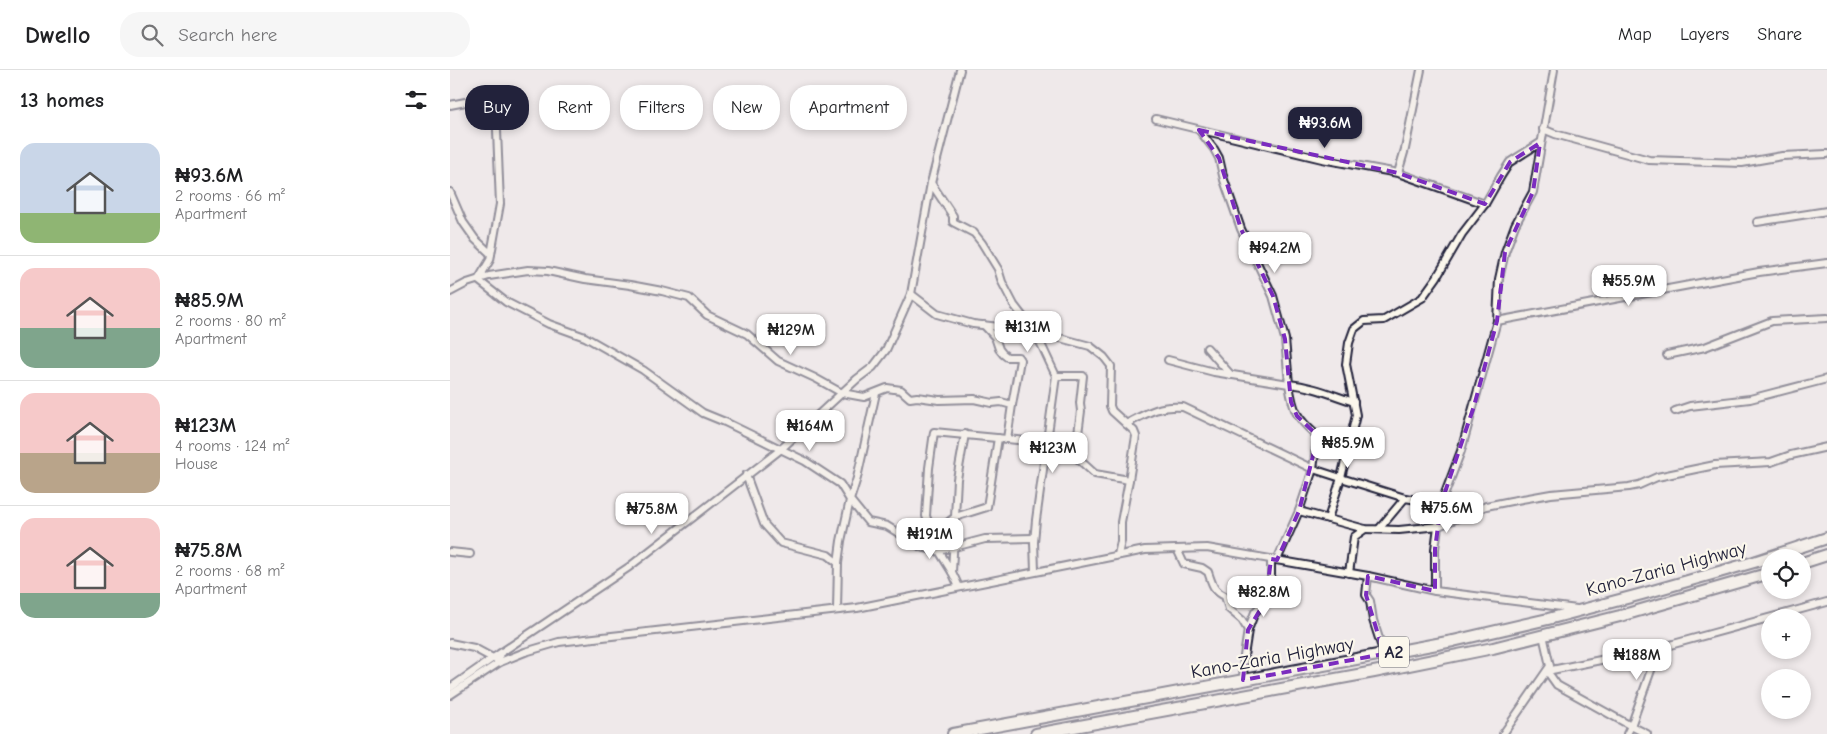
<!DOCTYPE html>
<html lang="en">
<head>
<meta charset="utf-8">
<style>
	body { margin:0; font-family:"Comic Neue",sans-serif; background:#f6f6f6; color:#202124; height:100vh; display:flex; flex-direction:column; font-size:19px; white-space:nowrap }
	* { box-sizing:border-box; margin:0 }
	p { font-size:16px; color:#757577 }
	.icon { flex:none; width:28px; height:28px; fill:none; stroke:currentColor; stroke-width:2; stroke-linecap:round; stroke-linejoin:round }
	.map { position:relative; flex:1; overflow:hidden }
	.side { display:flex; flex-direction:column; background:#fff; width:450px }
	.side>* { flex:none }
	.hud { position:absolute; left:15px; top:15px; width:475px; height:45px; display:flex; gap:10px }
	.buttons { position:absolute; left:1311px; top:479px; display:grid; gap:10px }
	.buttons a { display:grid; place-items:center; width:50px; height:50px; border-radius:50%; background:#fff; box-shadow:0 2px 8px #0003; font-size:25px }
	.price { position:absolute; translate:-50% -42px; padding:0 11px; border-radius:10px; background:#fff; color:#222; font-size:16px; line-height:32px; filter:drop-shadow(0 1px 2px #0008) }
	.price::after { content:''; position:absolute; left:50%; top:30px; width:15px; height:11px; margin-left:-8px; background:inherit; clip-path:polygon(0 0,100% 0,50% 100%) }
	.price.active { background:#22223b; color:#fff }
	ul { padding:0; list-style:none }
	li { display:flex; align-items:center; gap:15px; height:125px; padding:0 20px }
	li+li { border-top:1px solid #e0e0e0 }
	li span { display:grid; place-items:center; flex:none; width:140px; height:100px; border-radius:15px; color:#555 }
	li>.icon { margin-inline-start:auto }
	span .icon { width:60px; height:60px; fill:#fffc; stroke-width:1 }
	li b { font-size:21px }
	h2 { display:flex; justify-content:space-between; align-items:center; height:60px; padding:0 20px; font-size:21px }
	.chip { padding:0 18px; border-radius:20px; background:#fff; box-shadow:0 2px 8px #0003; font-size:18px; line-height:45px }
	.chip.active { background:#22223b; color:#fff }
	header { display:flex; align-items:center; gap:30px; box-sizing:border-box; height:70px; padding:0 25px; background:#fff; border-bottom:1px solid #e0e0e0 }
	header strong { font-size:24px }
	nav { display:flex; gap:28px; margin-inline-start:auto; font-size:18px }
	.search { width:350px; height:45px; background:#f6f6f6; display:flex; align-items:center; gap:12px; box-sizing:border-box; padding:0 18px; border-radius:20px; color:#757577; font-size:19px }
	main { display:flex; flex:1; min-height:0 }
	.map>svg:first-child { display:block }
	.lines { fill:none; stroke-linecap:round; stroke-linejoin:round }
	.minor-casing { stroke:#22223b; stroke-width:10 }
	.highway-casing { stroke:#22223b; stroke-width:14 }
	.minor { stroke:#fbf7ec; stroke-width:6 }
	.highway { stroke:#fbf7ec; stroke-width:10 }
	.marked { fill:none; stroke:#7b2cbf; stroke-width:4; stroke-dasharray:10 6; stroke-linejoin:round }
	.labels { text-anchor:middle; stroke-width:4.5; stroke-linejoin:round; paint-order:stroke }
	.shield { fill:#fbf7ec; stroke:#636270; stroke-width:1 }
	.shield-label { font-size:18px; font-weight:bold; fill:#22223b }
	.street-label { font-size:19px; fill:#22223b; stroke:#fbf7ec }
</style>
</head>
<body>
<header>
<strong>Dwello</strong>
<div class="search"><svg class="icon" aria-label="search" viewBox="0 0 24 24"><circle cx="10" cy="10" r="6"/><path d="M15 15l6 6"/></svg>Search here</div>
<nav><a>Map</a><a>Layers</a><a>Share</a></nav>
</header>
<main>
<section class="side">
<h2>13 homes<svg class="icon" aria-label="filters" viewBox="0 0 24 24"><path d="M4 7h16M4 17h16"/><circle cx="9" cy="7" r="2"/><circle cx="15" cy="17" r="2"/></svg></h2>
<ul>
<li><span style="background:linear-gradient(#c9d6e8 70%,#8fb573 0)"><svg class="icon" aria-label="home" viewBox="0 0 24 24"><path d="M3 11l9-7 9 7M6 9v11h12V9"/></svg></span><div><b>₦93.6M</b><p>2 rooms · 66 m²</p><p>Apartment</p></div></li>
<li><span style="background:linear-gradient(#f6c9c9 60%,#7fa58c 0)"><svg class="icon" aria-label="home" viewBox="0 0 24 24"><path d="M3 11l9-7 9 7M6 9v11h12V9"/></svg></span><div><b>₦85.9M</b><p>2 rooms · 80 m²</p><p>Apartment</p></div></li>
<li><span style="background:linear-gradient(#f6c9c9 60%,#b9a48a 0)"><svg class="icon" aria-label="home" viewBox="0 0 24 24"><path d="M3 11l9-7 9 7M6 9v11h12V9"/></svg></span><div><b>₦123M</b><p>4 rooms · 124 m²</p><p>House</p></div></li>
<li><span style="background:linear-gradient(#f6c9c9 75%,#7fa58c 0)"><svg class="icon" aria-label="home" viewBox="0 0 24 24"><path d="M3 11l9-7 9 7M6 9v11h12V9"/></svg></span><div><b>₦75.8M</b><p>2 rooms · 68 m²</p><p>Apartment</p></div></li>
</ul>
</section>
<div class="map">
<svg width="1377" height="664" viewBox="0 0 1377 664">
	<rect width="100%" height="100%" fill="#efe9ea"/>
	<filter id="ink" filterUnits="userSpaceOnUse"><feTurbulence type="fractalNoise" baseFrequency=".02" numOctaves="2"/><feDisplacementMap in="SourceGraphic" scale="10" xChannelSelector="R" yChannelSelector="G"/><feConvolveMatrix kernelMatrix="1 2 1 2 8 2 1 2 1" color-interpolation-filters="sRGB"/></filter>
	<g filter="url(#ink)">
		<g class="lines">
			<g class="minor-casing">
				<g id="minor">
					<polyline points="0,35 36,28 42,29 46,36 50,134 40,190 28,210"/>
					<polyline points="706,49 872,89 948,103 1035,134"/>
					<polyline points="1093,59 1105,64 1199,90 1292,93 1332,86 1377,84"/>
					<path d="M749,60L764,79L769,88L774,110L791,159L823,226L835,269L839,314C862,316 882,325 904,332"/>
					<polyline points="948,103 955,79 971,0"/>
					<polyline points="481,113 503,146 503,152 524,163 532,173 548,199 552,212 564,235 584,261 592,276 606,306 633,306 630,333 631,341 625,386 645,404 679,410 671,452 671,471 668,485"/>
					<polyline points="0,122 13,152 25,169 41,184"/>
					<polyline points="1307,152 1377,141"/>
					<polyline points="28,210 56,232 99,254 135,267 193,300 253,343 275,352 355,391 390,414 400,430 391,471 388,493 387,540"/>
					<polyline points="0,222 17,213 39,206 78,200 98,201 135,209 180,215 212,221 239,228 257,245 297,264 328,291 365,308 392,323 414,327 437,318 451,320 460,328 467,327 489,330 524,329 542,333 551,332 562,335 557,369 586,372 596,376 609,375 617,377 625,386"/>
					<polyline points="461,224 487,244 523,254 584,261 640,276 654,287 661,296 660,336 662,341 684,361 686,366 679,410"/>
					<polyline points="1047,251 1309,202 1377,193"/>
					<polyline points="534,255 545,267 549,279 553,284 557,287 568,287 570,290 562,335"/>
					<polyline points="757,278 781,305"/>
					<polyline points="1217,285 1255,277 1322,251 1377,248"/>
					<polyline points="426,323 407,408 400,430 418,452 437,456 471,477 489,481 535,469 584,468"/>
					<polyline points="1225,341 1240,336 1300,329 1377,309"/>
					<path d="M676,354C697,343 709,335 733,337L863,399L867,369L866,365C846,347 843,341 839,314L764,302L718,290"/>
					<polyline points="296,405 314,454 331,473 378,485 388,493"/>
					<polyline points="849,441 863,399 891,408 906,345 896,294 899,273 904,259 914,251 934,250 972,228 987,207 1012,164 1035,134 1051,106 1060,92 1090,73"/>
					<polyline points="878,449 891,408 955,428"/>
					<polyline points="929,459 955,428 991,434 1011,381 1047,251 1049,209 1055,182 1065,155 1083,122 1104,0"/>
					<polyline points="471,477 483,464 505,447 507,409 515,364"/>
					<path d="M727,479L734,494L752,498L758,502C762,513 763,521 775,526L779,539L792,550L798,560"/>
					<polyline points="0,482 20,484"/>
					<polyline points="827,490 849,441 915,459 949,460 989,456 1036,436 1061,431 1101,424 1179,417 1189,415 1207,407 1265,395 1321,392 1341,385 1377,377"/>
					<polyline points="585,501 584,472 586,450 606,306"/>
					<polyline points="502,502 505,447 537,437 548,368"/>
					<polyline points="899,503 904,467 915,459"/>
					<polyline points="918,506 916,525 920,531 923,550 934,584"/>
					<polyline points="509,517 502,502 489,481 476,446 479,398 484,362 557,369"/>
					<polyline points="985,521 985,479 991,434"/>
					<polyline points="0,573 24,578 50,592 49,584 179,497 330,380 407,309 423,297 436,280 461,224 481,113 510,0"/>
					<polygon points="1209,578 1181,656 1107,615 1097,601"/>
					<polyline points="1209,578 1377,532"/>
					<polyline points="793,610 794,586 798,560 805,542 816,530 821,509 821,489"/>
					<polyline points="0,618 46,586"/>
					<polyline points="0,625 50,592 75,582 109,572 407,538 695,480 757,478 918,506 985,521 1127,539"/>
					<polyline points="1053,664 1100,596 1093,565"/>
					<polyline points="1177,664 1181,656 1197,664"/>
				</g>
			</g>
			<g class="highway-casing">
				<g id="highway">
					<polyline points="1352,493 1377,485"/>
					<polyline points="503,664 1003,571 1098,549 1192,524 1304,492 1377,468"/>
					<polyline points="586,664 924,602 1043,578 1170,546 1320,503"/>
				</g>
			</g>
			<use href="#minor" class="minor"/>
			<use href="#highway" class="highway"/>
		</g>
	</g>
	<path d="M0 0H1377V664H0ZM749,60L948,103L1035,134L1060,92L1090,73L1083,122L1055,182L1047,251L1024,336L991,434L985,479V521L918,506L916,525L934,584L793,610L798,560L816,530L821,489L827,490L849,441L868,366L847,346L841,332L835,269L823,226L791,159L769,88Z" fill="#efe9ea" fill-opacity=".55" fill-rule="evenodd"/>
	<path class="marked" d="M749,60L948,103L1035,134L1060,92L1090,73L1083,122L1055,182L1047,251L1024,336L991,434L985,479V521L918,506L916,525L934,584L793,610L798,560L816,530L821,489L827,490L849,441L868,366L847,346L841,332L835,269L823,226L791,159L769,88Z"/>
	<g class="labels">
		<rect class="shield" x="929" y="566.5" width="30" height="31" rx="4"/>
		<g class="shield-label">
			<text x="944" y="588">A2</text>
		</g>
		<g class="street-label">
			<text transform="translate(1216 498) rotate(-15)" y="7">Kano-Zaria Highway</text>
			<text transform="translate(822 587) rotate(-10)" y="7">Kano-Zaria Highway</text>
		</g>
	</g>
</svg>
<div class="buttons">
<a><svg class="icon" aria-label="locate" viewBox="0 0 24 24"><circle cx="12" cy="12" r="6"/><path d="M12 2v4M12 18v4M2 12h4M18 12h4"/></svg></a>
<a>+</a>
<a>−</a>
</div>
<b class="price active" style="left:875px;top:79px">₦93.6M</b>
<b class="price" style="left:825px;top:204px">₦94.2M</b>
<b class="price" style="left:1179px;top:237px">₦55.9M</b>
<b class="price" style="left:578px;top:283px">₦131M</b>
<b class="price" style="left:341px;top:286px">₦129M</b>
<b class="price" style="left:360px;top:382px">₦164M</b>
<b class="price" style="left:898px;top:399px">₦85.9M</b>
<b class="price" style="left:603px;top:404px">₦123M</b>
<b class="price" style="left:997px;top:464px">₦75.6M</b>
<b class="price" style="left:202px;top:465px">₦75.8M</b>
<b class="price" style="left:480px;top:490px">₦191M</b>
<b class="price" style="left:814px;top:548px">₦82.8M</b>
<b class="price" style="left:1187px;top:611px">₦188M</b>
<div class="hud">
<a class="chip active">Buy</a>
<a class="chip">Rent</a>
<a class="chip">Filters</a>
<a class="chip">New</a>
<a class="chip">Apartment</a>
</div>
</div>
</main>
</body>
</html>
